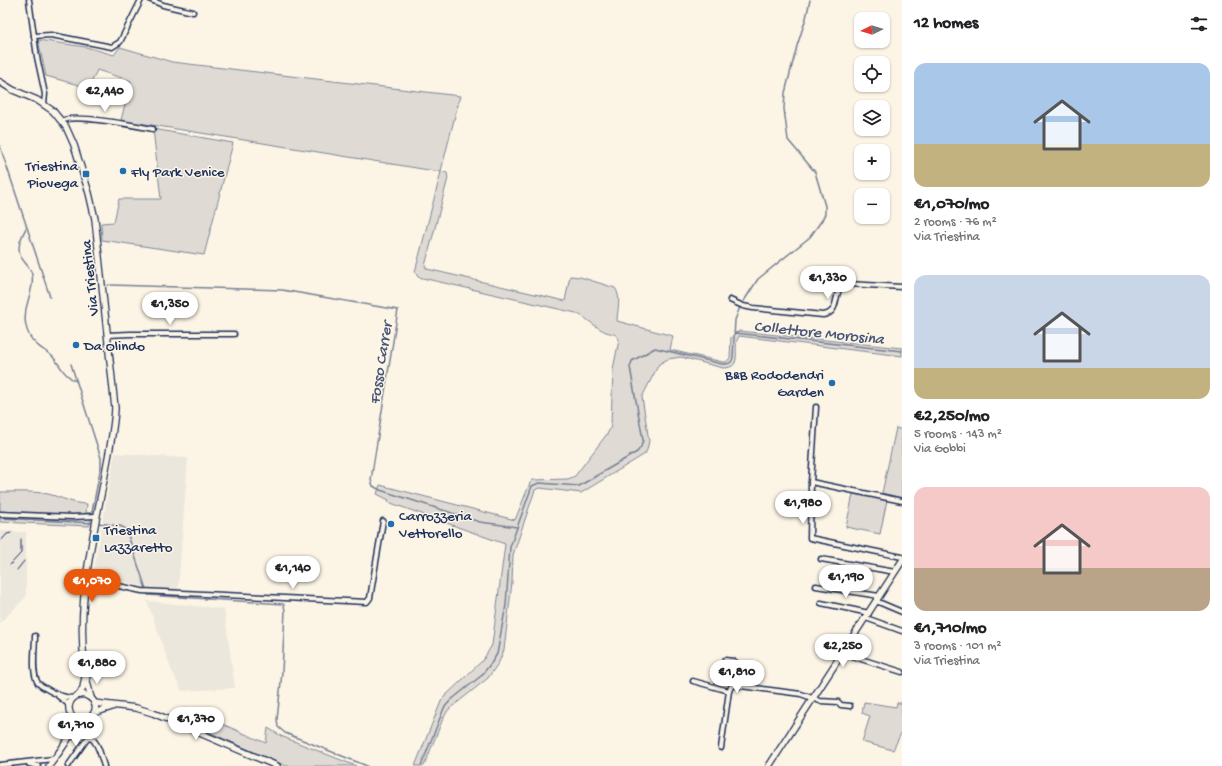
<!DOCTYPE html>
<html lang="en">
<head>
<meta charset="utf-8">
<style>
	body { margin:0; font-family:"Gochi Hand",sans-serif; background:#f6f6f6; color:#202124; height:100vh; display:flex; flex-direction:column; font-size:15px; white-space:nowrap }
	* { box-sizing:border-box; margin:0 }
	p { font-size:13px; color:#757577 }
	.icon { flex:none; width:22px; height:22px; fill:none; stroke:currentColor; stroke-width:2; stroke-linecap:round; stroke-linejoin:round }
	.map { position:relative; flex:1; overflow:hidden }
	.panel { display:flex; flex-direction:column; background:#fff; width:320px }
	.panel>* { flex:none }
	.needle { width:26px; rotate:265deg }
	.tools { position:absolute; left:854px; top:12px; display:grid; gap:8px }
	.tools a { display:grid; place-items:center; width:36px; height:36px; border-radius:8px; background:#fff; box-shadow:0 1px 3px #0004; font-size:20px }
	.price { position:absolute; translate:-50% -34px; padding:0 9px; border-radius:14px; background:#fff; color:#222; font-size:13px; line-height:26px; filter:drop-shadow(0 1px 2px #0008) }
	.price::after { content:''; position:absolute; left:50%; top:24px; width:12px; height:9px; margin-left:-6px; background:inherit; clip-path:polygon(0 0,100% 0,50% 100%) }
	.price.selected { background:#ea580c; color:#fff }
	ul { padding:0; list-style:none }
	li { display:grid; align-content:center; gap:8px; height:212px; padding:0 12px }
	li span { display:grid; place-items:center; height:124px; border-radius:12px; color:#555 }
	li>.icon { margin-inline-start:auto }
	span .icon { width:72px; height:72px; fill:#fffc; stroke-width:1 }
	li b { font-size:17px }
	h2 { display:flex; justify-content:space-between; align-items:center; height:48px; padding:0 12px; font-size:17px }
	main { display:flex; flex:1; min-height:0 }
	.map>svg:first-child { display:block }
	.built { fill:#ece7dc }
	.green { fill:#dfdbd4; stroke:#7d8599 }
	.lines { fill:none; stroke-linecap:round; stroke-linejoin:round }
	.stream { stroke:#767f94; stroke-width:1.5 }
	.street-casing { stroke:#1b2f5e; stroke-width:7 }
	.secondary-casing { stroke:#1b2f5e; stroke-width:8 }
	.street { stroke:#fcf5e5; stroke-width:4 }
	.secondary { stroke:#fcf5e5; stroke-width:5.5 }
	.tram { stroke:#1b2f5e; stroke-width:1 }
	.poi-dot { fill:#1f6fb2; stroke:#fcf5e5; stroke-width:1.5 }
	.labels { text-anchor:middle; stroke-width:3; stroke-linejoin:round; paint-order:stroke }
	.poi-label { font-size:15px; fill:#1b2f5e; stroke:#fcf5e5; text-anchor:start }
	.street-label { font-size:15px; fill:#1b2f5e; stroke:#fcf5e5 }
	.water-label { font-size:16px; font-style:italic; fill:#485779; stroke:#fcf5e5 }
</style>
</head>
<body>
<main>
<div class="map">
<svg width="902" height="766" viewBox="0 0 902 766">
	<rect width="100%" height="100%" fill="#fcf5e5"/>
	<filter id="ink" filterUnits="userSpaceOnUse"><feTurbulence type="fractalNoise" baseFrequency=".025" numOctaves="2"/><feDisplacementMap in="SourceGraphic" scale="8" xChannelSelector="R" yChannelSelector="G"/><feConvolveMatrix kernelMatrix="1 2 1 2 8 2 1 2 1" color-interpolation-filters="sRGB"/></filter>
	<g filter="url(#ink)">
		<g class="built">
			<polygon points="115,453 188,458 178,590 149,588 93,575"/>
			<polygon points="0,531 26,532 26,597 0,623"/>
			<polygon points="147,601 224,609 235,688 182,691 171,669"/>
		</g>
		<g class="green">
			<path d="M38,40L86,47L114,55L120,47L172,62L460,96L441,171L447,173L448,178L425,266L427,269L565,301L570,276L580,277L615,288C622,297 617,311 617,321L673,336L670,350L723,362H726L730,358L731,337L739,331L902,348V356L739,336C731,348 745,368 723,368L681,357L668,359L659,364L642,397L649,441L647,450L645,454L581,493L540,488L535,490L513,555L512,582L504,650L499,662L488,678L448,710L442,721L424,766H415L442,699L483,660L492,645L505,544L388,502L389,500L377,494L380,485L515,520L530,483L533,480L568,479L575,476L607,434L610,429L611,424L613,369L619,340C617,333 612,334 606,332C596,328 587,318 576,313L418,277L415,272L441,172L121,120L131,81L97,70L89,88L46,76Z"/>
			<polygon points="153,129 233,143 204,255 102,240 101,223 114,222 119,199 161,199"/>
			<polygon points="896,428 902,430 902,498 882,493"/>
			<path d="M0,492C13,492 35,491 48,494C61,497 73,504 87,504L86,513H93L89,526L0,522Z"/>
			<polygon points="853,494 887,500 880,534 846,527"/>
			<polygon points="864,702 896,707 897,703 902,703 902,731 893,750 862,742 870,716 862,713"/>
			<polygon points="185,708 266,743 268,728 281,736 356,766 286,766 188,723"/>
		</g>
		<g class="lines">
			<g class="stream">
				<polyline points="0,146 50,297"/>
				<path d="M26,228C22,236 16,247 21,257C24,263 31,267 32,275C34,284 30,293 28,301C23,316 24,333 36,344C41,349 48,352 53,357C61,366 64,376 76,381"/>
				<polyline points="108,285 109,285"/>
				<polyline points="111,285 282,290 398,310 371,480 373,486 380,490 480,522 517,527"/>
				<polyline points="735,333 902,351"/>
				<polyline points="71,364 101,458 101,466 92,512"/>
				<polyline points="0,518 94,523"/>
				<polyline points="98,523 120,526 126,529 148,595 283,604 284,605 285,611 282,672 277,720 278,727 285,733 367,766"/>
				<path d="M421,766L444,708L451,700L481,676L492,662L497,654L506,605L510,547L532,486L539,483L579,486L637,452L641,447L643,440L630,367L632,361L655,348L722,364C728,364 732,364 733,357L735,320L740,307L758,279L810,237L822,220L825,214V206L815,172L788,140L784,109L785,93L797,46L806,18L810,0"/>
			</g>
			<g class="street-casing">
				<g id="street">
					<polyline points="29,0 37,57 45,94 44,104"/>
					<polyline points="151,0 163,5 193,12"/>
					<polyline points="34,36 51,35 112,47 120,42 141,0"/>
					<path d="M62,121C72,113 137,126 153,129"/>
					<path d="M730,300L743,306L753,308L823,315C843,313 830,286 848,284L902,287"/>
					<polyline points="107,335 130,334 234,334"/>
					<polyline points="816,407 811,482 810,538 902,557"/>
					<polyline points="811,482 902,501"/>
					<polyline points="0,514 72,517 96,516"/>
					<polyline points="821,559 895,572"/>
					<polyline points="86,579 142,591 367,602 370,598 383,521"/>
					<polyline points="816,586 879,596"/>
					<polyline points="876,601 902,612"/>
					<polyline points="821,603 869,613"/>
					<polyline points="866,618 902,631"/>
					<path d="M35,636C35,648 31,673 38,683C42,687 47,689 52,692C59,695 65,698 73,698"/>
					<polyline points="842,653 902,672"/>
					<polyline points="693,681 729,691"/>
					<polyline points="733,685 801,694 820,701 838,702 841,705 850,706"/>
					<polyline points="58,696 67,703 69,707"/>
					<polyline points="721,748 729,691 734,681 736,663 733,661 725,660"/>
					<polyline points="29,764 38,766"/>
					<polyline points="0,765 53,759"/>
					<path d="M68,766L87,739L91,738C99,743 101,758 104,766"/>
				</g>
			</g>
			<g class="secondary-casing">
				<g id="secondary">
					<path d="M0,82L13,90L37,100L53,111L66,127L74,145L89,193L95,219L115,408C114,432 108,456 104,480C90,551 71,627 91,698"/>
					<polyline points="79,695 83,688 85,677"/>
					<polyline points="94,703 136,708 153,713 277,766"/>
					<polyline points="94,713 112,707"/>
					<polyline points="73,736 82,722 85,721"/>
					<path d="M49,766C57,755 70,739 74,727C76,719 68,715 69,707C70,697 81,691 89,697C104,706 90,728 73,718"/>
					<polyline points="769,766 902,561"/>
				</g>
			</g>
			<use href="#street" class="street"/>
			<use href="#secondary" class="secondary"/>
			<g class="tram">
				<polyline points="0,542 7,534 11,533"/>
				<polyline points="10,565 21,553 21,539"/>
				<polyline points="17,570 24,561"/>
			</g>
		</g>
	</g>
	<g class="poi-dot">
		<circle cx="123" cy="171" r="4"/>
		<rect x="82" y="170" width="8" height="8" rx="2"/>
		<circle cx="76" cy="345" r="4"/>
		<circle cx="832" cy="383" r="4"/>
		<circle cx="391" cy="524" r="4"/>
		<rect x="92" y="534" width="8" height="8" rx="2"/>
	</g>
	<g class="labels">
		<g class="poi-label">
			<text x="78" y="170" text-anchor="end">Triestina<tspan x="78" dy="17">Piovega</tspan></text>
			<text x="131" y="176">Fly Park Venice</text>
			<text x="84" y="350">Da Olindo</text>
			<text x="824" y="379" text-anchor="end">B&amp;B Rododendri<tspan x="824" dy="17">Garden</tspan></text>
			<text x="399" y="520">Carrozzeria<tspan x="399" dy="17">Vettorello</tspan></text>
			<text x="104" y="534">Triestina<tspan x="104" dy="17">Lazzaretto</tspan></text>
		</g>
		<g class="street-label">
			<text transform="translate(89 278) rotate(-96)" y="5">Via Triestina</text>
		</g>
		<g class="water-label">
			<text transform="translate(819 331) rotate(6)" y="6">Collettore Morosina</text>
			<text transform="translate(379 363) rotate(-81)" y="6">Fosso Carrer</text>
		</g>
	</g>
</svg>
<div class="tools">
<a><svg class="needle" viewBox="-14 -14 28 28"><path d="M0-13l5 13h-10z" fill="#e53935"/><path d="M0 13l5-13h-10z" fill="#757577"/></svg></a>
<a><svg class="icon" aria-label="locate" viewBox="0 0 24 24"><circle cx="12" cy="12" r="6"/><path d="M12 2v4M12 18v4M2 12h4M18 12h4"/></svg></a>
<a><svg class="icon" aria-label="layers" viewBox="0 0 24 24"><path d="M12 4l9 5-9 5-9-5zM3 14l9 5 9-5"/></svg></a>
<a>+</a>
<a>−</a>
</div>
<b class="price" style="left:105px;top:113px">€2,440</b>
<b class="price" style="left:828px;top:300px">€1,330</b>
<b class="price" style="left:170px;top:326px">€1,350</b>
<b class="price" style="left:803px;top:525px">€1,980</b>
<b class="price" style="left:293px;top:590px">€1,140</b>
<b class="price" style="left:846px;top:599px">€1,190</b>
<b class="price selected" style="left:92px;top:603px">€1,070</b>
<b class="price" style="left:843px;top:668px">€2,250</b>
<b class="price" style="left:97px;top:685px">€1,880</b>
<b class="price" style="left:737px;top:694px">€1,810</b>
<b class="price" style="left:196px;top:741px">€1,370</b>
<b class="price" style="left:76px;top:747px">€1,710</b>
</div>
<section class="panel">
<h2>12 homes<svg class="icon" aria-label="filters" viewBox="0 0 24 24"><path d="M4 7h16M4 17h16"/><circle cx="9" cy="7" r="2"/><circle cx="15" cy="17" r="2"/></svg></h2>
<ul>
<li><span style="background:linear-gradient(#a9c7e8 65%,#c2b280 0)"><svg class="icon" aria-label="home" viewBox="0 0 24 24"><path d="M3 11l9-7 9 7M6 9v11h12V9"/></svg></span><div><b>€1,070/mo</b><p>2 rooms · 76 m²</p><p>Via Triestina</p></div></li>
<li><span style="background:linear-gradient(#c9d6e8 75%,#c2b280 0)"><svg class="icon" aria-label="home" viewBox="0 0 24 24"><path d="M3 11l9-7 9 7M6 9v11h12V9"/></svg></span><div><b>€2,250/mo</b><p>5 rooms · 143 m²</p><p>Via Gobbi</p></div></li>
<li><span style="background:linear-gradient(#f6c9c9 65%,#b9a48a 0)"><svg class="icon" aria-label="home" viewBox="0 0 24 24"><path d="M3 11l9-7 9 7M6 9v11h12V9"/></svg></span><div><b>€1,710/mo</b><p>3 rooms · 101 m²</p><p>Via Triestina</p></div></li>
</ul>
</section>
</main>
</body>
</html>
